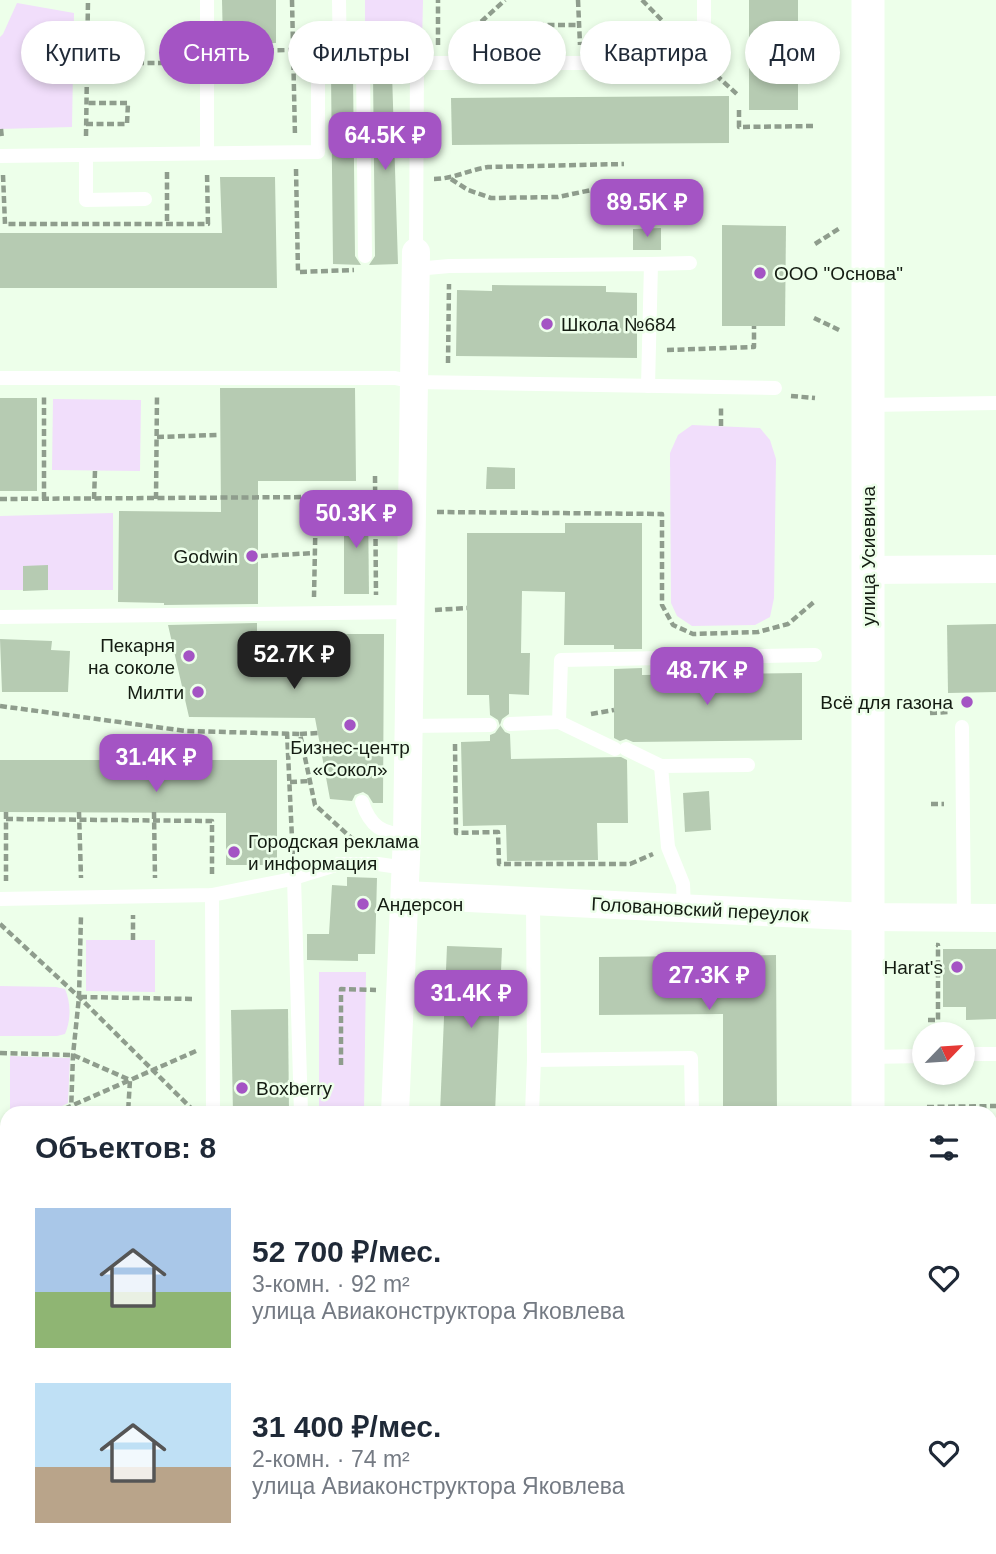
<!DOCTYPE html>
<html lang="ru">
<head>
<meta charset="utf-8">
<style>
	body { margin:0; font-family:Helvetica,sans-serif; background:#f6f6f7; color:#1f2937; height:100vh; display:flex; flex-direction:column; font-size:26px; white-space:nowrap }
	* { box-sizing:border-box; margin:0 }
	p { font-size:23px; color:#747a83 }
	.icon { flex:none; width:38px; height:38px; fill:none; stroke:currentColor; stroke-width:2; stroke-linecap:round; stroke-linejoin:round }
	.map { position:relative; flex:1; overflow:hidden }
	.panel { position:absolute; left:0px; top:1106px; width:998px; height:448px; display:flex; flex-direction:column; background:#fff; border-radius:21px 21px 0 0; box-shadow:0 4px 10px #0003 }
	.panel>* { flex:none }
	.banner { position:absolute; left:21px; top:21px; width:956px; height:63px; display:flex; gap:14px }
	.needle { width:46px; rotate:65deg }
	.fabs { position:absolute; left:912px; top:1022px; display:grid; gap:14px }
	.fabs a { display:grid; place-items:center; width:63px; height:63px; border-radius:50%; background:#fff; box-shadow:0 4px 10px #0003; font-size:35px }
	.price { position:absolute; translate:-50% -60px; padding:0 16px; border-radius:14px; background:#a454c4; color:#fff; font-size:23px; line-height:46px; filter:drop-shadow(0 2px 4px #0008) }
	.price::after { content:''; position:absolute; left:50%; top:42px; width:21px; height:16px; margin-left:-10px; background:inherit; clip-path:polygon(0 0,100% 0,50% 100%) }
	.price.on { background:#222; color:#fff }
	ul { padding:0; list-style:none }
	li { display:flex; align-items:center; gap:21px; height:175px; padding:0 35px }
	li span { display:grid; place-items:center; flex:none; width:196px; height:140px; border-radius:0px; color:#555 }
	li>.icon { margin-inline-start:auto }
	span .icon { width:84px; height:84px; fill:#fffc; stroke-width:1 }
	li b { font-size:30px }
	h2 { display:flex; justify-content:space-between; align-items:center; height:84px; padding:0 35px; font-size:30px }
	.chip { padding:0 24px; border-radius:32px; background:#fff; box-shadow:0 4px 10px #0003; font-size:24px; line-height:63px }
	.chip.on { background:#a454c4; color:#fff }
	.map>svg:first-child { display:block }
	.green { fill:#f1defb }
	.forest { fill:#d2a3e7 }
	.building { fill:#b6cbb2 }
	.lines { fill:none; stroke-linecap:round; stroke-linejoin:round }
	.path { stroke:#8f9d8d; stroke-width:4.5; stroke-dasharray:7 3.5; stroke-linecap:butt }
	.service { stroke:#fff; stroke-width:14 }
	.minor { stroke:#fff; stroke-width:28 }
	.tertiary { stroke:#fff; stroke-width:33 }
	.poi-dot { fill:#a454c4; stroke:#edffea; stroke-width:2.5 }
	.labels { text-anchor:middle; stroke-width:5; stroke-linejoin:round; paint-order:stroke }
	.poi-label { font-size:19px; fill:#141c12; stroke:#edffea; text-anchor:start }
	.street-label { font-size:19px; fill:#141c12; stroke:#edffea }
</style>
</head>
<body>
<div class="map">
<svg width="996" height="1554" viewBox="0 0 996 1554">
	<rect width="100%" height="100%" fill="#edffea"/>
	<g class="green">
		<polygon points="365,0 423,0 422,44 365,43"/>
		<polygon points="17,3 74,13 72,127 0,129 0,37 3,34"/>
		<polygon points="53,399 141,400 140,471 52,470"/>
		<polygon points="692,425 760,428 770,440 776,459 774,598 770,617 755,625 692,626 677,616 671,603 670,453 678,435"/>
		<polygon points="113,513 113,590 0,590 0,516"/>
		<polygon points="86,940 155,940 155,992 86,991"/>
		<polygon points="319,972 366,972 364,1112 319,1112"/>
		<path d="M0,986L56,987L65,989C71,1003 71,1020 65,1034L57,1036H0Z"/>
		<polygon points="10,1056 70,1058 68,1103 48,1113 10,1113"/>
	</g>
	<rect class="forest" x="0" y="1403" width="7" height="65"/>
	<g class="building">
		<polygon points="222,0 276,0 276,43 223,44"/>
		<rect x="749" y="0" width="49" height="110"/>
		<polygon points="331,73 353,73 355,256 361,265 333,264"/>
		<polygon points="373,73 392,73 398,264 369,265 375,256"/>
		<polygon points="729,96 729,143 452,145 451,98"/>
		<polygon points="220,177 275,177 277,288 0,288 0,233 222,233"/>
		<polygon points="722,225 786,226 785,326 722,326"/>
		<polygon points="661,228 661,250 633,250 633,229"/>
		<polygon points="492,285 606,286 606,292 637,293 637,358 456,356 457,290 492,291"/>
		<polygon points="220,388 355,388 356,481 258,481 258,604 164,605 164,603 118,602 119,511 221,512"/>
		<rect x="0" y="398" width="37" height="93"/>
		<polygon points="487,467 515,468 515,489 486,489"/>
		<polygon points="344,506 368,506 369,594 344,594"/>
		<polygon points="565,523 642,523 642,649 614,649 614,645 564,645 565,592 522,591 521,653 530,653 529,695 509,694 509,714 502,719 500,725 505,732 510,734 511,759 621,757 627,760 628,823 597,823 598,860 507,861 506,825 463,826 461,742 490,741 490,735 495,733 500,726 498,720 490,715 489,695 467,695 467,533 565,533"/>
		<polygon points="48,565 48,590 23,591 23,566"/>
		<polygon points="257,623 257,634 384,634 383,803 373,803 368,795 363,792 355,795 352,801 330,799 315,718 189,717 168,625"/>
		<polygon points="996,624 996,692 948,693 947,625"/>
		<polygon points="0,639 52,641 51,650 70,651 68,692 2,692"/>
		<polygon points="642,668 642,675 802,673 802,740 633,742 626,739 620,741 614,738 614,669"/>
		<polygon points="0,760 277,760 277,865 226,865 226,813 0,812"/>
		<polygon points="709,791 711,830 685,832 683,793"/>
		<polygon points="347,877 377,878 375,954 358,954 358,961 307,960 307,934 329,934 332,885 347,886"/>
		<polygon points="447,946 502,948 495,1113 440,1113"/>
		<polygon points="943,949 996,949 996,1019 966,1020 966,1007 943,1007"/>
		<polygon points="776,955 777,1113 723,1113 723,1014 599,1015 599,957"/>
		<polygon points="288,1009 289,1113 233,1113 231,1010"/>
	</g>
	<g class="lines">
		<g class="path">
			<polyline points="292,0 295,136"/>
			<polyline points="578,0 580,45"/>
			<polyline points="642,0 685,44"/>
			<polyline points="458,43 505,0"/>
			<polyline points="535,44 535,25 579,25"/>
			<polyline points="438,45 438,0"/>
			<polyline points="225,51 293,50 303,55"/>
			<polyline points="74,63 189,63"/>
			<polyline points="716,75 739,96"/>
			<polyline points="739,110 739,127 814,126"/>
			<polyline points="86,124 127,124 128,103 87,103"/>
			<polyline points="1,129 2,139"/>
			<polyline points="86,136 88,0"/>
			<polyline points="296,169 298,272 354,270"/>
			<polyline points="167,172 167,224"/>
			<polyline points="3,175 5,224 208,224 207,172"/>
			<path d="M434,179C453,179 469,170 488,167L624,164"/>
			<polyline points="451,179 468,190 491,198 558,197 620,184"/>
			<polyline points="815,244 840,228"/>
			<polyline points="814,318 839,330"/>
			<polyline points="667,350 754,347 754,326"/>
			<polyline points="448,363 449,284"/>
			<polyline points="791,396 815,398"/>
			<polyline points="721,426 721,405"/>
			<polyline points="157,437 217,435"/>
			<polyline points="375,476 376,595"/>
			<polyline points="0,499 316,497 314,597"/>
			<polyline points="44,499 44,396"/>
			<polyline points="94,499 95,471"/>
			<polyline points="156,499 157,396"/>
			<polyline points="437,512 662,514 662,605 673,625 693,634 758,632 788,624 814,602"/>
			<polyline points="261,556 315,553"/>
			<polyline points="435,610 467,608"/>
			<polyline points="0,706 186,731 300,734 315,805 358,844"/>
			<polyline points="930,713 950,712"/>
			<polyline points="591,714 614,710"/>
			<polyline points="287,732 293,860"/>
			<polyline points="300,734 318,733"/>
			<polyline points="455,744 456,833 498,832 499,864 630,864 653,854"/>
			<polyline points="290,782 310,781"/>
			<polyline points="931,804 944,804"/>
			<polyline points="6,812 6,881"/>
			<polyline points="79,812 81,878"/>
			<polyline points="154,812 155,878"/>
			<polyline points="6,819 212,821 212,876"/>
			<polyline points="0,924 79,997 195,1112"/>
			<polyline points="133,940 133,915"/>
			<polyline points="80,997 194,999"/>
			<polyline points="928,1020 938,1020 938,945 936,945"/>
			<polyline points="0,1053 73,1055 130,1080 128,1113"/>
			<polyline points="341,1065 341,989 376,990"/>
			<polyline points="927,1107 996,1106"/>
			<polyline points="55,1113 196,1051"/>
			<polyline points="71,1113 73,1055 79,997 81,915"/>
			<polyline points="0,1145 7,1138"/>
			<polyline points="0,1232 7,1232"/>
			<polyline points="0,1442 7,1442"/>
			<polyline points="0,1516 7,1516"/>
			<polyline points="59,1554 59,1547"/>
			<polyline points="104,1554 104,1547"/>
			<polyline points="327,1554 327,1547"/>
		</g>
		<g class="service">
			<polyline points="207,0 207,153"/>
			<polyline points="339,0 340,63"/>
			<polyline points="363,63 365,256"/>
			<polyline points="86,155 86,200 145,199"/>
			<polyline points="0,156 318,152 318,63 704,63 704,0"/>
			<polyline points="416,252 417,63"/>
			<polyline points="651,264 690,263"/>
			<polyline points="416,269 449,266 651,264 648,386"/>
			<polyline points="0,378 395,378 414,382 775,388"/>
			<polyline points="868,405 996,403"/>
			<polyline points="0,617 410,612"/>
			<polyline points="559,722 615,749"/>
			<polyline points="510,724 559,722 561,660 815,655"/>
			<polyline points="408,726 490,725"/>
			<polyline points="962,727 964,918"/>
			<polyline points="626,749 661,766"/>
			<path d="M362,802C370,826 382,834 407,835"/>
			<polyline points="294,878 301,1113"/>
			<polyline points="212,895 213,1113"/>
			<polyline points="0,899 212,895 287,880 339,864 378,864 406,868"/>
			<polyline points="533,901 534,1060"/>
			<polyline points="684,908 683,884 668,847 661,766 748,765"/>
			<polyline points="962,1054 996,1054"/>
			<polyline points="868,1057 924,1056"/>
			<polyline points="532,1113 534,1060 691,1058 692,1113"/>
			<polyline points="990,1217 996,1217"/>
			<polyline points="0,1481 7,1481"/>
			<polyline points="990,1518 996,1518"/>
			<polyline points="553,1547 692,1547"/>
		</g>
		<g class="minor">
			<polyline points="868,570 996,569"/>
			<polyline points="405,895 868,917 996,918"/>
			<polyline points="395,1113 407,835 416,252"/>
			<polyline points="0,1382 7,1382"/>
			<polyline points="374,1554 375,1547"/>
		</g>
		<g class="tertiary">
			<polyline points="868,0 868,1113"/>
			<polyline points="868,1547 868,1554"/>
		</g>
	</g>
	<g class="poi-dot">
		<circle cx="760" cy="273" r="7"/>
		<circle cx="547" cy="324" r="7"/>
		<circle cx="252" cy="556" r="7"/>
		<circle cx="189" cy="656" r="7"/>
		<circle cx="198" cy="692" r="7"/>
		<circle cx="967" cy="702" r="7"/>
		<circle cx="350" cy="725" r="7"/>
		<circle cx="234" cy="852" r="7"/>
		<circle cx="363" cy="904" r="7"/>
		<circle cx="957" cy="967" r="7"/>
		<circle cx="242" cy="1088" r="7"/>
	</g>
	<g class="labels">
		<g class="poi-label">
			<text x="774" y="280">ООО "Основа"</text>
			<text x="561" y="331">Школа №684</text>
			<text x="238" y="563" text-anchor="end">Godwin</text>
			<text x="175" y="652" text-anchor="end">Пекарня<tspan x="175" dy="22">на соколе</tspan></text>
			<text x="184" y="699" text-anchor="end">Милти</text>
			<text x="953" y="709" text-anchor="end">Всё для газона</text>
			<text x="350" y="754" text-anchor="middle">Бизнес-центр<tspan x="350" dy="22">«Сокол»</tspan></text>
			<text x="248" y="848">Городская реклама<tspan x="248" dy="22">и информация</tspan></text>
			<text x="377" y="911">Андерсон</text>
			<text x="943" y="974" text-anchor="end">Harat's</text>
			<text x="256" y="1095">Boxberry</text>
		</g>
		<g class="street-label">
			<text transform="translate(868 556) rotate(-90)" y="7">улица Усиевича</text>
			<text transform="translate(700 909) rotate(3)" y="7">Головановский переулок</text>
		</g>
	</g>
</svg>
<div class="fabs">
<a><svg class="needle" viewBox="-14 -14 28 28"><path d="M0-13l5 13h-10z" fill="#e53935"/><path d="M0 13l5-13h-10z" fill="#747a83"/></svg></a>
</div>
<b class="price" style="left:385px;top:172px">64.5K ₽</b>
<b class="price" style="left:647px;top:239px">89.5K ₽</b>
<b class="price" style="left:356px;top:550px">50.3K ₽</b>
<b class="price on" style="left:294px;top:691px">52.7K ₽</b>
<b class="price" style="left:707px;top:707px">48.7K ₽</b>
<b class="price" style="left:156px;top:794px">31.4K ₽</b>
<b class="price" style="left:709px;top:1012px">27.3K ₽</b>
<b class="price" style="left:471px;top:1030px">31.4K ₽</b>
<div class="banner">
<a class="chip">Купить</a>
<a class="chip on">Снять</a>
<a class="chip">Фильтры</a>
<a class="chip">Новое</a>
<a class="chip">Квартира</a>
<a class="chip">Дом</a>
</div>
<section class="panel">
<h2>Объектов: 8<svg class="icon" aria-label="filters" viewBox="0 0 24 24"><path d="M4 7h16M4 17h16"/><circle cx="9" cy="7" r="2"/><circle cx="15" cy="17" r="2"/></svg></h2>
<ul>
<li><span style="background:linear-gradient(#a9c7e8 60%,#8fb573 0)"><svg class="icon" aria-label="home" viewBox="0 0 24 24"><path d="M3 11l9-7 9 7M6 9v11h12V9"/></svg></span><div><b>52 700 ₽/мес.</b><p>3-комн. · 92 m²</p><p>улица Авиаконструктора Яковлева</p></div><svg class="icon" aria-label="heart" viewBox="0 0 24 24"><path d="M12 20l-8-8c-3-5 5-10 8-4 3-6 11-1 8 4z"/></svg></li>
<li><span style="background:linear-gradient(#bfe0f5 60%,#b9a48a 0)"><svg class="icon" aria-label="home" viewBox="0 0 24 24"><path d="M3 11l9-7 9 7M6 9v11h12V9"/></svg></span><div><b>31 400 ₽/мес.</b><p>2-комн. · 74 m²</p><p>улица Авиаконструктора Яковлева</p></div><svg class="icon" aria-label="heart" viewBox="0 0 24 24"><path d="M12 20l-8-8c-3-5 5-10 8-4 3-6 11-1 8 4z"/></svg></li>
</ul>
</section>
</div>
</body>
</html>
